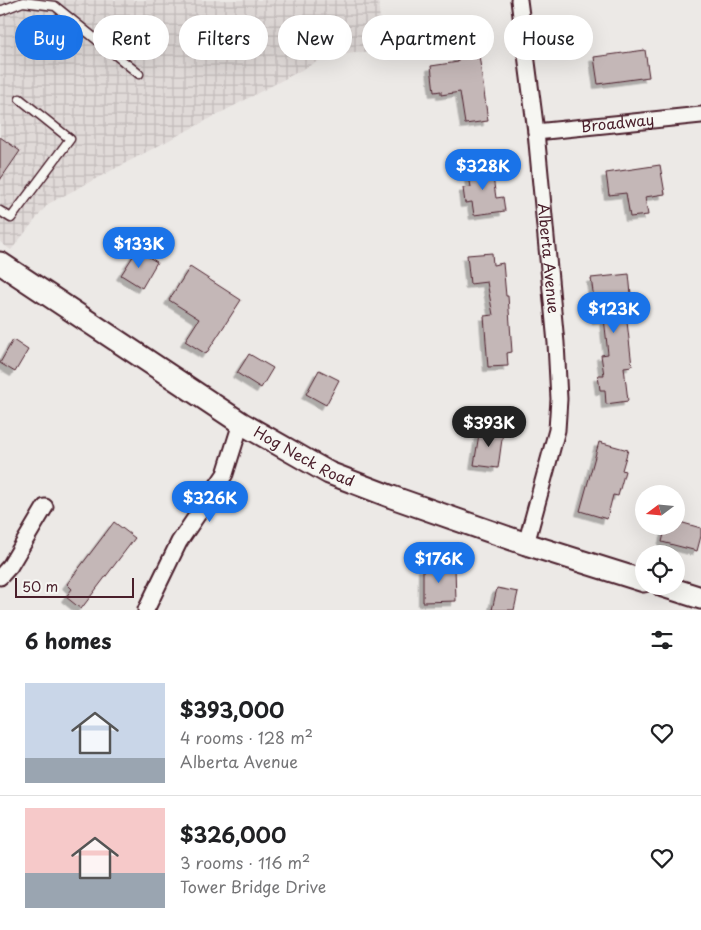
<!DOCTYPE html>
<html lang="en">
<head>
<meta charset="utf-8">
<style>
	body { margin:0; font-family:"Playpen Sans",sans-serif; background:#f6f6f6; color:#202124; height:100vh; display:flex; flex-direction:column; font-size:19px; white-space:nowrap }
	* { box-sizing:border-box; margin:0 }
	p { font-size:16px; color:#757577 }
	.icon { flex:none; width:28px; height:28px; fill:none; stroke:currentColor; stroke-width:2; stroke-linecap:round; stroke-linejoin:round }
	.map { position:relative; height:610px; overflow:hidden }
	.details { display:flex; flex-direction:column; background:#fff; flex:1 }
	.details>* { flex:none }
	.guide { position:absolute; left:15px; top:15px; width:671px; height:45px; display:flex; gap:10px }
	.needle { width:32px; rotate:254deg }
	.controls { position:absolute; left:635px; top:485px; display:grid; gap:10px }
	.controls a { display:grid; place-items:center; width:50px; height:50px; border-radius:50%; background:#fff; box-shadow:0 5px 20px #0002; font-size:25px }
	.scale { position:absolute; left:15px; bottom:12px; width:119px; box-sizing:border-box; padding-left:5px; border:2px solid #4a1f2b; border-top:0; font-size:14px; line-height:18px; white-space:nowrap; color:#4a1f2b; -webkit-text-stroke:4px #f6f6f2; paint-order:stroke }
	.price { position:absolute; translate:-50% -42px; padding:0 11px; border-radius:18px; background:#1a73e8; color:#fff; font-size:16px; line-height:32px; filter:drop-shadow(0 1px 2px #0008) }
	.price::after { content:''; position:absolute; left:50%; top:30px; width:15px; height:11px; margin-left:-8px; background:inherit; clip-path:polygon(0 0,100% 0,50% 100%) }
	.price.active { background:#222; color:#fff }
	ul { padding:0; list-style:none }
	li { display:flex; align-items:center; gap:15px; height:125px; padding:0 25px }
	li+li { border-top:1px solid #e0e0e0 }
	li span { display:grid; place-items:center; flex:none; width:140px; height:100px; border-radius:0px; color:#555 }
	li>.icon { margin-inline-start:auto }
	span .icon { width:60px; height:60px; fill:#fffc; stroke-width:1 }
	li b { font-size:21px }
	h2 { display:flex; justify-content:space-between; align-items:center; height:60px; padding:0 25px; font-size:21px }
	.tag { padding:0 18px; border-radius:22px; background:#fff; box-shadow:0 5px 20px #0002; font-size:18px; line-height:45px }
	.tag.active { background:#1a73e8; color:#fff }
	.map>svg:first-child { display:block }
	.industrial { fill:url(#industrial-grid) }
	.building { fill:#c4b7b7; stroke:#4a1f2b; filter:url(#shadow) }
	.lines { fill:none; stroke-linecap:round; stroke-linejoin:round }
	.service-casing { stroke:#4a1f2b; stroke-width:11 }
	.minor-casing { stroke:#4a1f2b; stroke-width:19 }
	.secondary-casing { stroke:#4a1f2b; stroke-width:25 }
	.service { stroke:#f6f6f2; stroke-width:8 }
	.minor { stroke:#f6f6f2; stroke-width:15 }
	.secondary { stroke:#f6f6f2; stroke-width:21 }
	.labels { text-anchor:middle; stroke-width:5; stroke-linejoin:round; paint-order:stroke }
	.street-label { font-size:15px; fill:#4a1f2b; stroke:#f6f6f2 }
</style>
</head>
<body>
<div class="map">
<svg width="701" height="610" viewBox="0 0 701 610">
	<defs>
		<pattern id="industrial-grid" width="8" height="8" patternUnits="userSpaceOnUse" patternTransform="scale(1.25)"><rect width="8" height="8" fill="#e0dad8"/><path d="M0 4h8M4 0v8" fill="none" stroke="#c2bbba"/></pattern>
		<filter id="shadow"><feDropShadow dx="-4.5" dy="4.5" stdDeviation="0" flood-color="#0004"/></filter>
	</defs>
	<rect width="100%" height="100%" fill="#ece9e6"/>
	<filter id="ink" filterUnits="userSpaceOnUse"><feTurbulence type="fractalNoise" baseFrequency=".02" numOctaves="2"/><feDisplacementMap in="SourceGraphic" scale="10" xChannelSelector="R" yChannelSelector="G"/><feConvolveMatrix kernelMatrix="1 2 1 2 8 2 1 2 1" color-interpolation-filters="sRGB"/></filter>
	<g filter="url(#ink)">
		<polygon class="industrial" points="0,0 378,0 383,50 328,56 48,204 11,250 0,242"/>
		<g class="building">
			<polygon points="477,40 488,121 465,124 460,92 441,95 441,91 434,92 431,66 458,62 455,43"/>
			<polygon points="645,50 649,77 598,84 594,57"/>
			<polygon points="0,137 20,151 0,180"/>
			<polygon points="491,163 496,198 503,197 505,211 474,215 472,202 465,203 463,188 471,187 467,166"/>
			<polygon points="660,165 665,194 645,197 648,215 630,217 626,193 609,195 606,173"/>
			<polygon points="137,250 157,262 142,288 121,275"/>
			<polygon points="492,253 493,265 503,263 506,296 508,296 512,352 507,353 508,366 488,367 484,316 493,315 487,282 470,284 467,255"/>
			<polygon points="190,267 241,300 206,354 185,341 199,319 169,300"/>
			<polygon points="629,274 631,294 624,295 632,366 624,367 628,401 606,404 605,390 600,390 598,375 604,375 601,355 608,354 604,318 597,319 591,278"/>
			<polygon points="13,340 28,350 15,372 0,363"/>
			<polygon points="249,354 273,368 261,388 237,373"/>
			<polygon points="319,370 339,380 326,405 306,394"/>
			<polygon points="480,428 503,432 498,468 474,465"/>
			<polygon points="599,442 628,450 622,470 625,471 618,496 613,495 607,519 580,511"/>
			<polygon points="676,521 701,528 701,536 697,551 662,542 666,526 676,526"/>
			<polygon points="114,522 135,538 81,609 66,597 72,589 67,584"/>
			<polygon points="423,567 455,567 456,601 423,602"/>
			<polygon points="497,588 518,592 514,610 492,610"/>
		</g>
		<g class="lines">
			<g class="service-casing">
				<g id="service">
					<polyline points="0,11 23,2 55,6 139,74"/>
					<polyline points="0,211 11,218 70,139 20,99"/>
				</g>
			</g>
			<g class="minor-casing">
				<g id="minor">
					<path id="s1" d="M519,0L536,132L556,343L559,399L557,430L526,544"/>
					<path id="s2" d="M536,132L701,115"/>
					<polyline points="0,577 10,566 45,507"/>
					<polyline points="146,610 179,542 225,474 241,423"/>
				</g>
			</g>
			<g class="secondary-casing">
				<g id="secondary">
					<path id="s3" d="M0,263L241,423L329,473L392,497L526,544L644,581"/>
					<polyline points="663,586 701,598"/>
				</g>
			</g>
			<use href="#service" class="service"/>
			<use href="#minor" class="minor"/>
			<use href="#secondary" class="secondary"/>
		</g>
	</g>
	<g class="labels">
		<g class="street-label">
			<text dy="5" stroke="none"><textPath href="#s2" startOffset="82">Broadway</textPath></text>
			<text dy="5" stroke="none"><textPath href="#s1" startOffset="260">Alberta Avenue</textPath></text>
			<text dy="5" stroke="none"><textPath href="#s3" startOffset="361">Hog Neck Road</textPath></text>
		</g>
	</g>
</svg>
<div class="controls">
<a><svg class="needle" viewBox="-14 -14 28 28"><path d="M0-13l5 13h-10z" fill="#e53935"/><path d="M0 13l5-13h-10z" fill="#757577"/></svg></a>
<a><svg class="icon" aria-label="locate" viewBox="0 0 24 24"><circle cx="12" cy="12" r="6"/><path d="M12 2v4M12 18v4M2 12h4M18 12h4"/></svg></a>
</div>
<div class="scale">50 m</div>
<b class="price" style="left:483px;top:191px">$328K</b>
<b class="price" style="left:139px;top:269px">$133K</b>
<b class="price" style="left:614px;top:334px">$123K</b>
<b class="price active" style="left:489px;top:448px">$393K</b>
<b class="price" style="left:210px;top:523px">$326K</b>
<b class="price" style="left:439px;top:584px">$176K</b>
<div class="guide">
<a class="tag active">Buy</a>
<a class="tag">Rent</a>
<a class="tag">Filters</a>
<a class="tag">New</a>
<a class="tag">Apartment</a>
<a class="tag">House</a>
</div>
</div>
<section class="details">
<h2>6 homes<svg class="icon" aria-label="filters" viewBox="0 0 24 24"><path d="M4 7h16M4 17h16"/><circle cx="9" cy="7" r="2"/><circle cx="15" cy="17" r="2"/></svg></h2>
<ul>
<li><span style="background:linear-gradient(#c9d6e8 75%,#9aa5b1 0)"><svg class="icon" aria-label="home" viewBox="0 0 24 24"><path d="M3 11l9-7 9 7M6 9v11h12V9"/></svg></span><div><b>$393,000</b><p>4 rooms · 128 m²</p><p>Alberta Avenue</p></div><svg class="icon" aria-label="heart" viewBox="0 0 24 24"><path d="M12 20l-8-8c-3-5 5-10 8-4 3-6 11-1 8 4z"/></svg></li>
<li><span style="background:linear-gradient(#f6c9c9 65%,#9aa5b1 0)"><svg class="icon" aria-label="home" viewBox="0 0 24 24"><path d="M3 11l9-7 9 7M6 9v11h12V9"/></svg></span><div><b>$326,000</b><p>3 rooms · 116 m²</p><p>Tower Bridge Drive</p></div><svg class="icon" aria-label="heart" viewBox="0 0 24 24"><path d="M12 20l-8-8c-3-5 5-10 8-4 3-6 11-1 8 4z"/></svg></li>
</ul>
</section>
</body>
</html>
